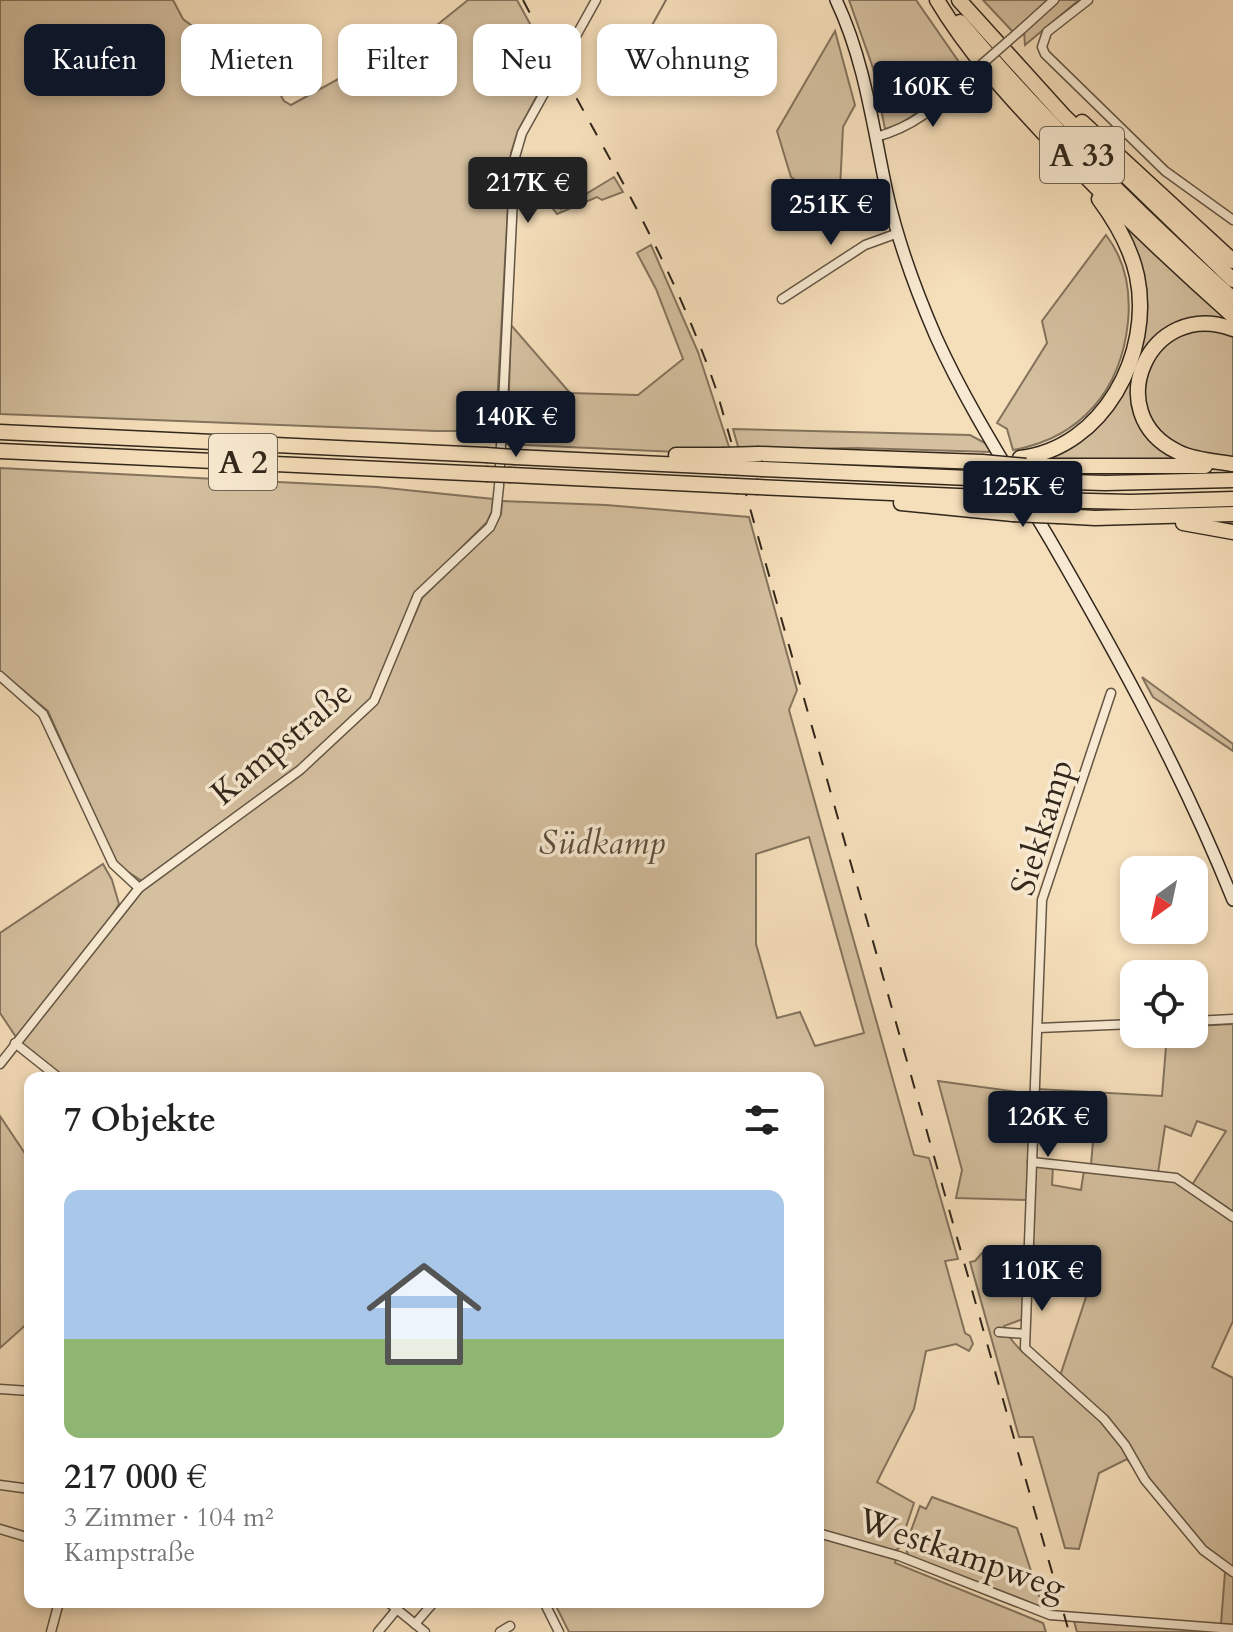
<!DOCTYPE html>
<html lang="de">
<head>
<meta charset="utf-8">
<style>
	body { margin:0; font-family:Cardo,serif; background:#f6f6f6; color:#222; height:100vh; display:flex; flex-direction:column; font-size:30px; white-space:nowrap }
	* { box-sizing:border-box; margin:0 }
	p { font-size:26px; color:#767676 }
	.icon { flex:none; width:44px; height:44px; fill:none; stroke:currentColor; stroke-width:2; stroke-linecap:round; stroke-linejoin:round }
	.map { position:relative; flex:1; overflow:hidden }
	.sheet { position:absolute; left:24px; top:1072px; width:800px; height:536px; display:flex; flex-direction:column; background:#fff; border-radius:16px; box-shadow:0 4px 12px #0003 }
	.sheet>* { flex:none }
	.top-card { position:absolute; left:24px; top:24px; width:800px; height:72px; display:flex; gap:16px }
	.needle { width:52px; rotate:213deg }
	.tools { position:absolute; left:1120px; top:856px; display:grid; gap:16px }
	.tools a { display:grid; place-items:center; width:88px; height:88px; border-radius:16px; background:#fff; box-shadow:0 4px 12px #0003; font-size:40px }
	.price { position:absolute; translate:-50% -68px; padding:0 18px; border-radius:8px; background:#111827; color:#fff; font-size:26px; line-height:52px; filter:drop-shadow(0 2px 4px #0008) }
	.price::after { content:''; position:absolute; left:50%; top:48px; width:24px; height:18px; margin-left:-12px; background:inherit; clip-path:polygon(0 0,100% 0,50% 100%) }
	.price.current { background:#222; color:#fff }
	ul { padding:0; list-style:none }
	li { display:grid; align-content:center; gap:16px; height:424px; padding:0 40px }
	li span { display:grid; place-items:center; height:248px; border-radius:16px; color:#555 }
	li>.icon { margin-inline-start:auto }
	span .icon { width:144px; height:144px; fill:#fffc; stroke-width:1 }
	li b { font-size:34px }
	h2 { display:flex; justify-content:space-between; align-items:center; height:96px; padding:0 40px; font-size:34px }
	.chip { padding:0 28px; border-radius:16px; background:#fff; box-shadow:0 4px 12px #0003; font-size:28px; line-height:72px }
	.chip.current { background:#111827; color:#fff }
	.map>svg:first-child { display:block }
	.green { fill:#d4bf9f; stroke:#83735d; stroke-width:2; fill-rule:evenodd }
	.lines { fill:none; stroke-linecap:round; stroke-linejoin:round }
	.stream { stroke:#7f705a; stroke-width:2 }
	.street-casing { stroke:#635543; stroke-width:11 }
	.secondary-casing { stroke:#32271b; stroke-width:14 }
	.highway-casing { stroke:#32271b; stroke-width:17 }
	.street { stroke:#f8ead2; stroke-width:8 }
	.secondary { stroke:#f8ead2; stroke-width:11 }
	.highway { stroke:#f5deba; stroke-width:14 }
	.rail { stroke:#32271b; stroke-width:2; stroke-dasharray:14 14; stroke-linecap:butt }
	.street-bridge-casing { stroke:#635543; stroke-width:11; stroke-linecap:butt }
	.highway-bridge-casing { stroke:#32271b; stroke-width:17; stroke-linecap:butt }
	.street-bridge { stroke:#f8ead2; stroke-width:8 }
	.highway-bridge { stroke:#f5deba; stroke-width:14 }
	.labels { text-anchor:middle; stroke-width:7; stroke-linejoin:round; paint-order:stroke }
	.shield { fill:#f8ead2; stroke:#6d6252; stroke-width:2 }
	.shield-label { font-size:32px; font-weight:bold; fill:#32271b }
	.street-label { font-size:34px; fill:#32271b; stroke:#f8ead2 }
	.park-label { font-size:34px; font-style:italic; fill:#5a4d3c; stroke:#f8ead2 }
</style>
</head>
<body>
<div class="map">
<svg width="1233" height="1632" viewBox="0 0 1233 1632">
	<rect width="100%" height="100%" fill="#f5deba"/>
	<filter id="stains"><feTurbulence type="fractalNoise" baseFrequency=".0025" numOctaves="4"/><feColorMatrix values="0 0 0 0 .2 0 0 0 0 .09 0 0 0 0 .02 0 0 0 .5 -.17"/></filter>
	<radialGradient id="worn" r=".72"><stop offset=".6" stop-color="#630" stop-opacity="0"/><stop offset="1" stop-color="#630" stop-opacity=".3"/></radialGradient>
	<g class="green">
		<polygon points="0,0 173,0 183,19 227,52 249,40 284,101 291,105 437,25 468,0 517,0 553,66 518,131 511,153 496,423 480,431 436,431 0,414"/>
		<path d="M849,0H916L961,65C939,88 918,122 885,129L873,68Z"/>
		<polygon points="983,0 1050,0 1013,32"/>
		<polygon points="1059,0 1079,0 1025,45 1024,31"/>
		<polygon points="835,31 855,105 843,127 840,190 827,200 791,177 777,131"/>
		<polygon points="519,158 561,209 614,177 623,192 602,200 597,197 557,214 518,163"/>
		<path d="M1122,221L1233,323C1221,320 1209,316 1196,318C1141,324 1113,395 1149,437C1158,449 1172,454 1185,461H1033L1084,436L1142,336Z"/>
		<path d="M1106,235C1126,261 1131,290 1128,322C1121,390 1081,438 1013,450L1007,429L997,423L1047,343L1042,321Z"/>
		<polygon points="651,245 698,352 730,450 677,452 504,444 508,424 511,325 570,393 638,395 683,359 656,289 637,253"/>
		<path d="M1211,328L1233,335V457C1207,454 1185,452 1164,436C1143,420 1136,372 1156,352C1171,337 1190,330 1211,328Z"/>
		<polygon points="733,429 970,435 985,443 991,452 857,448 739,450"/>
		<polygon points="0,468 377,487 493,499 492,511 487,522 416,593 372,699 300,765 142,881 116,864 48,711 0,671"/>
		<path d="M502,501L606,505L749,517L797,690L789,710L914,1155L929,1158L958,1259L945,1261L965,1333L970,1336L973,1344L969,1351L956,1344L926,1351L914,1409L877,1482L914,1503L899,1548L894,1551L818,1529V1078H61L18,1045L147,885L303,772L377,702L422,598L493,529L501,514ZM809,837L864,1033L815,1046L800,1012L777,1018L756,944V854Z"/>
		<polygon points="1142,677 1233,744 1233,751 1153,697"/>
		<polygon points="103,864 112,880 119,904 107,924 16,1037 0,1013 0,933"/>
		<polygon points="1233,1024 1233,1213 1192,1185 1226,1131 1197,1121 1191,1136 1165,1126 1158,1173 1091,1165 1094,1130 1036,1124 1038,1089 1162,1096 1167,1034 1194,1034 1194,1026"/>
		<polygon points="938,1081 1032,1094 1028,1200 956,1198 962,1170"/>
		<polygon points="0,1116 30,1161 30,1321 0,1348"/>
		<path d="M1034,1165L1053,1166L1052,1185L1081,1190L1084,1170L1175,1180L1233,1220V1321L1212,1367L1233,1378V1625L1221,1624L1225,1572L1200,1550L1127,1459L1099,1473L1079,1549L1065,1548L1033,1437H1019L970,1262L975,1261L982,1253L1026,1255L1023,1319L1004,1326C1013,1350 1039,1365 1060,1376L1088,1291L1031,1270Z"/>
		<polygon points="932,1497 1017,1528 1044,1611 909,1557 905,1547 920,1506 926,1509"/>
		<polygon points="818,1537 896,1558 895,1563 1043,1623 1046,1632 569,1632 554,1602 818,1602"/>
		<polygon points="1074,1621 1227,1632 1077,1632"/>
	</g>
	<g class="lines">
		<polyline class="stream" points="631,63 666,0"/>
		<g class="street-casing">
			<g id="street">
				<polyline points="1088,0 1047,32 1042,47 1045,54 1165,171 1233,220"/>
				<polyline points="1022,29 1054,0"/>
				<path d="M876,137C916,126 936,106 966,78"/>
				<polyline points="782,299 865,245 898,233"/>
				<polyline points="0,676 43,714 113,864 139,888"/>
				<polyline points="1111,693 1042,900 1025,1348 1104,1419 1125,1445 1145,1480 1203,1550 1233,1572"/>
				<polyline points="1194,1021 1233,1019"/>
				<polyline points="1038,1028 1134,1024"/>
				<polyline points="15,1043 59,1078"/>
				<polyline points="0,1064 139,888 300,770 374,701 418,595 490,527 496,514 499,486 515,157 522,133 596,0"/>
				<polyline points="1032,1162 1176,1178 1233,1217"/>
				<polyline points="999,1332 1025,1334"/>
				<polyline points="0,1389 30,1391"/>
				<polyline points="0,1485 30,1489"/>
				<polyline points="0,1529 30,1538"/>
				<polyline points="818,1533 899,1556 1050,1615 1233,1629"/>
				<polyline points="388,1602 425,1632"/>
				<polyline points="544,1602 559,1632"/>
				<polyline points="415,1624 434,1602"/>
				<polyline points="51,1632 59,1602"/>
				<polyline points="378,1632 397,1609"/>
				<polyline points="500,1632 510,1626"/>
			</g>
		</g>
		<g class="secondary-casing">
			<path id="secondary" d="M836,0C865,61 873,128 887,193C898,242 916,291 936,337C968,408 1012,475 1052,543C1119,659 1183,775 1233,900"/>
		</g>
		<g class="highway-casing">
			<g id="highway">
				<path d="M937,0C968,52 1007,94 1048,138C1107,200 1169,259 1233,316"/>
				<polyline points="959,0 1063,115 1233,280"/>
				<path d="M960,22C1044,121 1137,212 1233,299"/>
				<polyline points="1082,122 1233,261"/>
				<polyline points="0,432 486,455"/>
				<polyline points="0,451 486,474"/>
				<polyline points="759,454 982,462"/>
				<polyline points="676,455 723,455"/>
				<polyline points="515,457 725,467"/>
				<path d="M1020,458C1104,448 1153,353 1137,276C1131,248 1116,222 1099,199"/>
				<path d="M1232,464C1214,461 1194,460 1178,452C1098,414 1149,297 1233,329"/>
				<polyline points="1026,466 1205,466"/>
				<polyline points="763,469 992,479"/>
				<polyline points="511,475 736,486"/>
				<polyline points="1036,481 1105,483 1233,480"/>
				<polyline points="758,487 1003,498"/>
				<polyline points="1049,500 1131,502 1233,499"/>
				<polyline points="901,503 1013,514"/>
				<polyline points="1059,516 1095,518 1233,514"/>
				<polyline points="1183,523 1233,532"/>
			</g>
		</g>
		<use href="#street" class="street"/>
		<use href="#secondary" class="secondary"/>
		<use href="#highway" class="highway"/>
		<path class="rail" d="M523,0C592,131 669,251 717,392L1069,1632"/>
		<g class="street-bridge-casing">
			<polyline id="street-bridge" points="966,78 1022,29"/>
		</g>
		<g class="highway-bridge-casing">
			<g id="highway-bridge">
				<polyline points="486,455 515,457"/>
				<polyline points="723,455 759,454"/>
				<polyline points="982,462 1026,466"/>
				<polyline points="725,467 763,469"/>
				<polyline points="486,474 511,475"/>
				<polyline points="992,479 1036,481"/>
				<polyline points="736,486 758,487"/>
				<polyline points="1003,498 1049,500"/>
				<polyline points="1013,514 1059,516"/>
			</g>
		</g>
		<use href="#street-bridge" class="street-bridge"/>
		<use href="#highway-bridge" class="highway-bridge"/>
	</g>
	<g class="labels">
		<g class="shield">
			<rect x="1040" y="127" width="84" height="56" rx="6"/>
			<rect x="209" y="434" width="68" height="56" rx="6"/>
		</g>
		<g class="shield-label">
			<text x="1082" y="166">A 33</text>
			<text x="243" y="473">A 2</text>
		</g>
		<g class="street-label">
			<text transform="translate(281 742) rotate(-40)" y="12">Kampstraße</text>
			<text transform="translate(1041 827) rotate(-73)" y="12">Siekkamp</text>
			<text transform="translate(962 1553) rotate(19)" y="12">Westkampweg</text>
		</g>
		<g class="park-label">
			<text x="602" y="854">Südkamp</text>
		</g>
	</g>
	<rect width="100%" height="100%" filter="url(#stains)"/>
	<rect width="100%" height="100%" fill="url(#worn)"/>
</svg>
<div class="tools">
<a><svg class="needle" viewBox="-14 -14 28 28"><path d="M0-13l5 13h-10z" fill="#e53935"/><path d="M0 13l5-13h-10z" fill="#767676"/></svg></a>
<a><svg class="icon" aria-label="locate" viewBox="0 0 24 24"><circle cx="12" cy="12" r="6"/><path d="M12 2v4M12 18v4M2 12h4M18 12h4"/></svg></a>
</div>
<b class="price" style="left:933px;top:129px">160K €</b>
<b class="price current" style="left:528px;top:225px">217K €</b>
<b class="price" style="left:831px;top:247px">251K €</b>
<b class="price" style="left:516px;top:459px">140K €</b>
<b class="price" style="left:1023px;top:529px">125K €</b>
<b class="price" style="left:1048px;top:1159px">126K €</b>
<b class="price" style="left:1042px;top:1313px">110K €</b>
<div class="top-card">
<a class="chip current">Kaufen</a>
<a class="chip">Mieten</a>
<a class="chip">Filter</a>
<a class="chip">Neu</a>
<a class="chip">Wohnung</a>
</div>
<section class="sheet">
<h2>7 Objekte<svg class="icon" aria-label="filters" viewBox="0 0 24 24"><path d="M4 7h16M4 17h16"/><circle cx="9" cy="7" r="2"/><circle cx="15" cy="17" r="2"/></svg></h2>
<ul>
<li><span style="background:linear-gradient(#a9c7e8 60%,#8fb573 0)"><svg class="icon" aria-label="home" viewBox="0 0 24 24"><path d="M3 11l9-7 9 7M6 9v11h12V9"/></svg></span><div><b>217 000 €</b><p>3 Zimmer · 104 m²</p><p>Kampstraße</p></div></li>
</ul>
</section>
</div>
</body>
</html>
